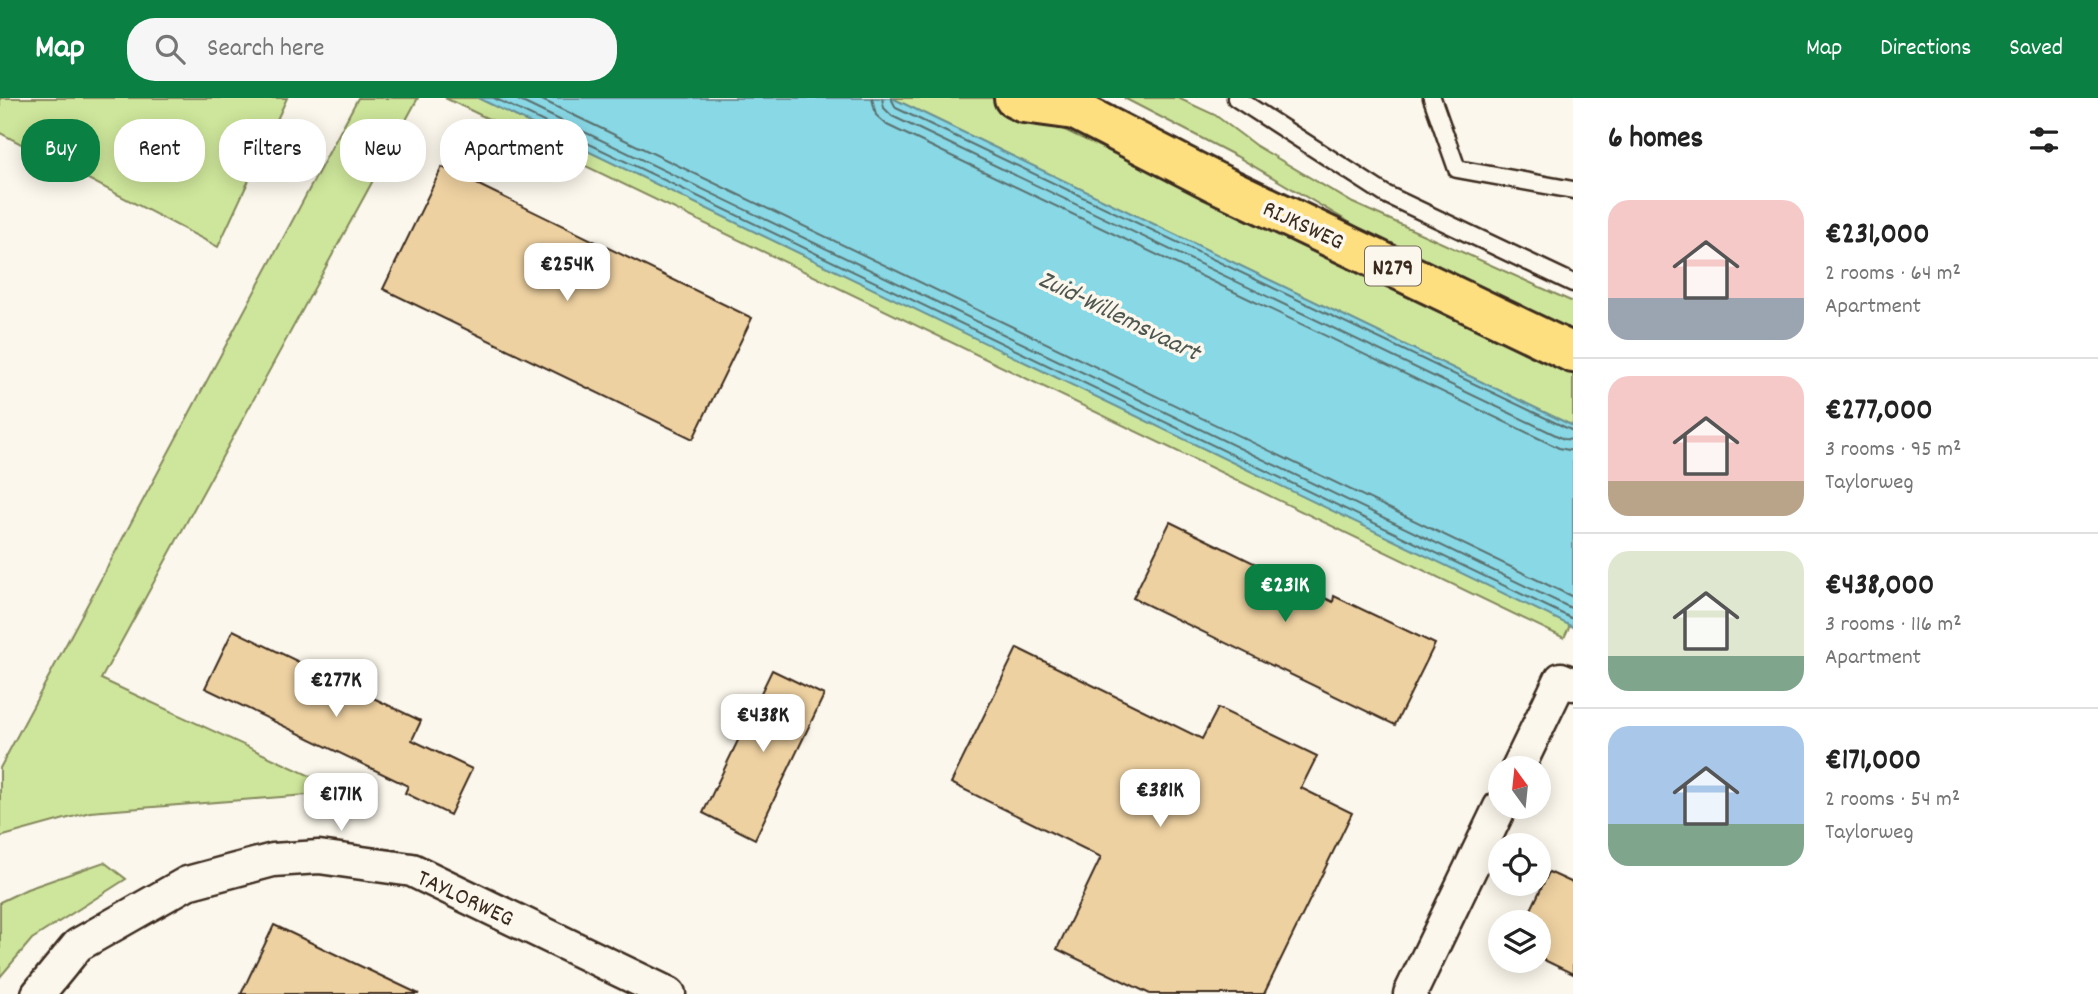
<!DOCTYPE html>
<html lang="en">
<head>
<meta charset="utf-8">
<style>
	body { margin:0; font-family:Dekko,sans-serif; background:#f6f6f6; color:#222; height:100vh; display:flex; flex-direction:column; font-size:26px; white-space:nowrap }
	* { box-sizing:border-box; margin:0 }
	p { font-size:23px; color:#767676 }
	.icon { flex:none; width:38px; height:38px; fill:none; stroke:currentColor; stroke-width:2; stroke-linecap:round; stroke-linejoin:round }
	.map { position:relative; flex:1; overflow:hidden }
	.details { display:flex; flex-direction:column; background:#fff; width:525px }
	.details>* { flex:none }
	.hud { position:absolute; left:21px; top:21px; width:665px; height:63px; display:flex; gap:14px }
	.needle { width:46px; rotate:345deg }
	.buttons { position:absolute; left:1488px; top:658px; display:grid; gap:14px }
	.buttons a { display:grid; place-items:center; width:63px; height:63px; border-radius:50%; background:#fff; box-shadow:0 4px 18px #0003; font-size:35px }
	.price { position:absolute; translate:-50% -60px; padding:0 16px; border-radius:14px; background:#fff; color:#222; font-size:23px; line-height:46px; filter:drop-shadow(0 2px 4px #0008) }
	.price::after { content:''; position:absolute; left:50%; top:42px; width:21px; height:16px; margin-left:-10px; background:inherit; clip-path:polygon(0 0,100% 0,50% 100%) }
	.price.selected { background:#0b8043; color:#fff }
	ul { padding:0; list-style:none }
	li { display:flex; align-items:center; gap:21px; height:175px; padding:0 35px }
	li+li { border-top:2px solid #e0e0e0 }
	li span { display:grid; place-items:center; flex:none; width:196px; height:140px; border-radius:21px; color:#555 }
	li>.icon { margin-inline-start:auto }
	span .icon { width:84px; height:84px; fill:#fffc; stroke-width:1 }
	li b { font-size:30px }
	h2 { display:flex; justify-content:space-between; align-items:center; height:84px; padding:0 35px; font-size:30px }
	.chip { padding:0 24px; border-radius:28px; background:#fff; box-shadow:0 4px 18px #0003; font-size:24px; line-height:63px }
	.chip.selected { background:#0b8043; color:#fff }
	header { display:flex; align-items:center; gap:42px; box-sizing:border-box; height:98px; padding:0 35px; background:#0b8043; color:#fff }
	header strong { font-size:33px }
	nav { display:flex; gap:38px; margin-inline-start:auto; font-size:24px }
	.search { width:490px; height:63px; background:#f6f6f6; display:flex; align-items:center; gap:18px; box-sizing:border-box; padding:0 24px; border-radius:28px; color:#767676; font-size:26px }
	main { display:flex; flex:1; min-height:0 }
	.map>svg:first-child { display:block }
	.green { fill:#cee69b; stroke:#84885c; stroke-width:2 }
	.water { fill:#89d8e6; stroke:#6a9296; stroke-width:2 }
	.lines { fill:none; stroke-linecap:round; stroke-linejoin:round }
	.shore { stroke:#5a706e; stroke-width:2 }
	.building { fill:#eed1a1; stroke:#3b2a1e; stroke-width:2 }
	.lane-casing { stroke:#3b2a1e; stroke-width:21 }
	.street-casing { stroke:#3b2a1e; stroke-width:37 }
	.primary-casing { stroke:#3b2a1e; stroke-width:44 }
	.lane { stroke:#fbf7ec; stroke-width:16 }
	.street { stroke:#fbf7ec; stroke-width:32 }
	.primary { stroke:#fedf80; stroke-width:38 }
	.labels { text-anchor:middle; stroke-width:7; stroke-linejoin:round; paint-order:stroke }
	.shield { fill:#fbf7ec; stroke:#75685c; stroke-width:2 }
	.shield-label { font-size:23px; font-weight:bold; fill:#3b2a1e }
	.street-label { font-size:24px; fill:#3b2a1e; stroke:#fbf7ec }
	.water-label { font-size:26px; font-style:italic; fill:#4e5650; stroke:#fbf7ec }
</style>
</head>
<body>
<header>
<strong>Map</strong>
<div class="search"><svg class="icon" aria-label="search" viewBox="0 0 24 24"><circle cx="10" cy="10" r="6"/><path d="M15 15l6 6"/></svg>Search here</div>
<nav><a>Map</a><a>Directions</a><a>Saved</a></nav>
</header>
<main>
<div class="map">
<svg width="1573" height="896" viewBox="0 0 1573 896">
	<rect width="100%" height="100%" fill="#fbf7ec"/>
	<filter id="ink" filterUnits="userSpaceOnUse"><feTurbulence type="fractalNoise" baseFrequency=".0143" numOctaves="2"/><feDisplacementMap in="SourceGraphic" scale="14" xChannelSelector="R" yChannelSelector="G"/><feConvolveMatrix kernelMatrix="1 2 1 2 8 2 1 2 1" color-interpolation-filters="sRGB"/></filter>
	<g filter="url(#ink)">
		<g class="green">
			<polygon points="0,0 287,0 218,149 0,35"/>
			<polygon points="358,0 418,0 101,581 345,694 90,714 0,739 0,670"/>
			<polygon points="445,0 478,0 1570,527 1564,540"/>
			<polygon points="892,0 997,0 1573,274 1573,328"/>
			<polygon points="1124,0 1178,0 1215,17 1255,47 1353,105 1573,204 1573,232 1407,158 1236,58"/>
			<polygon points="104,764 126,781 32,841 0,879 0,804 27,791"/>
		</g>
		<polygon class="water" points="478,0 892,0 1573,328 1573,529"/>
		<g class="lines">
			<g class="shore">
				<polyline points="494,0 1573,521"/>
				<polyline points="514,0 1573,511"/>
				<polyline points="538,0 1573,499"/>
				<polyline points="872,0 876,17 887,27 1559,350 1573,353"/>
				<polyline points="882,0 884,10 892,18 1564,341 1573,342"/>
				<polyline points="891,0 896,10 1573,333"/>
			</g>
		</g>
		<g class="building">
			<polygon points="442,69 752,220 693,341 383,191"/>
			<polygon points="1170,424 1333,504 1334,498 1435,546 1395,627 1133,500"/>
			<polygon points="233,532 421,623 412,642 472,671 450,717 405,695 408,688 205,590"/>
			<polygon points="1017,550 1202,641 1218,610 1317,658 1301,690 1352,715 1264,896 1150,896 1057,851 1101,759 951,685"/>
			<polygon points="772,572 824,597 755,741 703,715"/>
			<polygon points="1549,774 1573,785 1573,876 1538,859 1538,824 1525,824"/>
			<polygon points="274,827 419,896 241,896"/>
		</g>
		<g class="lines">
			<g class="lane-casing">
				<g id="lane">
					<polyline points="1236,0 1385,96 1573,185"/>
					<polyline points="1432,0 1457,71 1573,92"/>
				</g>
			</g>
			<g class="street-casing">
				<g id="street">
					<polyline points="1518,670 1561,581 1573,586"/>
					<polyline points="38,896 78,847 187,785 273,762 319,759 412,772 669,896"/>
					<polyline points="1410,896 1500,709"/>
				</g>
			</g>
			<g class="primary-casing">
				<g id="primary">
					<polyline points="1014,0 1024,5 1075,12"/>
					<polyline points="1061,0 1075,12 1213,83 1573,255"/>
				</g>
			</g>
			<use href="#lane" class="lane"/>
			<use href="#street" class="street"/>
			<use href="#primary" class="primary"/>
		</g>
	</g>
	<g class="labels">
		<rect class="shield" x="1365" y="148.5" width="56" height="39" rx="5"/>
		<g class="shield-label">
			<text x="1393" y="176">N279</text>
		</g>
		<g class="street-label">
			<text transform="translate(1304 126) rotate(25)" y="8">RIJKSWEG</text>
			<text transform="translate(466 799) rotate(25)" y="8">TAYLORWEG</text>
		</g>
		<g class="water-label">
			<text transform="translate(1120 216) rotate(26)" y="9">Zuid-Willemsvaart</text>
		</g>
	</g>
</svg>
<div class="buttons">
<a><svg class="needle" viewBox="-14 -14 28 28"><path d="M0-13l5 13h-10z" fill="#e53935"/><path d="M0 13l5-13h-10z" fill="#767676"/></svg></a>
<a><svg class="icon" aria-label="locate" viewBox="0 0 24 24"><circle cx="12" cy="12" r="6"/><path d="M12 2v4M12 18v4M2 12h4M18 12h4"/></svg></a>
<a><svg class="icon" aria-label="layers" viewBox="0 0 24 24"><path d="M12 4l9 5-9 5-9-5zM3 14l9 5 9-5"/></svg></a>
</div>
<b class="price" style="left:567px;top:205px">€254K</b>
<b class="price selected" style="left:1285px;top:526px">€231K</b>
<b class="price" style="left:336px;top:621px">€277K</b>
<b class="price" style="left:763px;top:656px">€438K</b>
<b class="price" style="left:1160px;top:731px">€381K</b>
<b class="price" style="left:341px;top:735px">€171K</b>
<div class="hud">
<a class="chip selected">Buy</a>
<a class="chip">Rent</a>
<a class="chip">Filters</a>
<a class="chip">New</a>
<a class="chip">Apartment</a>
</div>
</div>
<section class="details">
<h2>6 homes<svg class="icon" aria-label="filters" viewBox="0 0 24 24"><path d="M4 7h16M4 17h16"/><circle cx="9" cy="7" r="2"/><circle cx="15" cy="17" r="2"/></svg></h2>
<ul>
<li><span style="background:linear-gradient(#f6c9c9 70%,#9aa5b1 0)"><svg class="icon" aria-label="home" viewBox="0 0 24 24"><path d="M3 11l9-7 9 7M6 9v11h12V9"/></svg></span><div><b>€231,000</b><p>2 rooms · 64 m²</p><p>Apartment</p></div></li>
<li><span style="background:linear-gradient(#f6c9c9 75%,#b9a48a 0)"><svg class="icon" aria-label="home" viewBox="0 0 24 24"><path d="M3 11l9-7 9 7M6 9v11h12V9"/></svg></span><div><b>€277,000</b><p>3 rooms · 95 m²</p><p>Taylorweg</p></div></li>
<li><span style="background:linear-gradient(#dfe7d0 75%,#7fa58c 0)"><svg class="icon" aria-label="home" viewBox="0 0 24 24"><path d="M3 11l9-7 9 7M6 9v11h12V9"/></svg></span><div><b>€438,000</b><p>3 rooms · 116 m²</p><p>Apartment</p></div></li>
<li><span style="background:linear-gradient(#a9c7e8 70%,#7fa58c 0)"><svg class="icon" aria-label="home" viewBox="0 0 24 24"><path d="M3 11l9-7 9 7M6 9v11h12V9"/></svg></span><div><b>€171,000</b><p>2 rooms · 54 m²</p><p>Taylorweg</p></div></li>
</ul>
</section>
</main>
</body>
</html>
